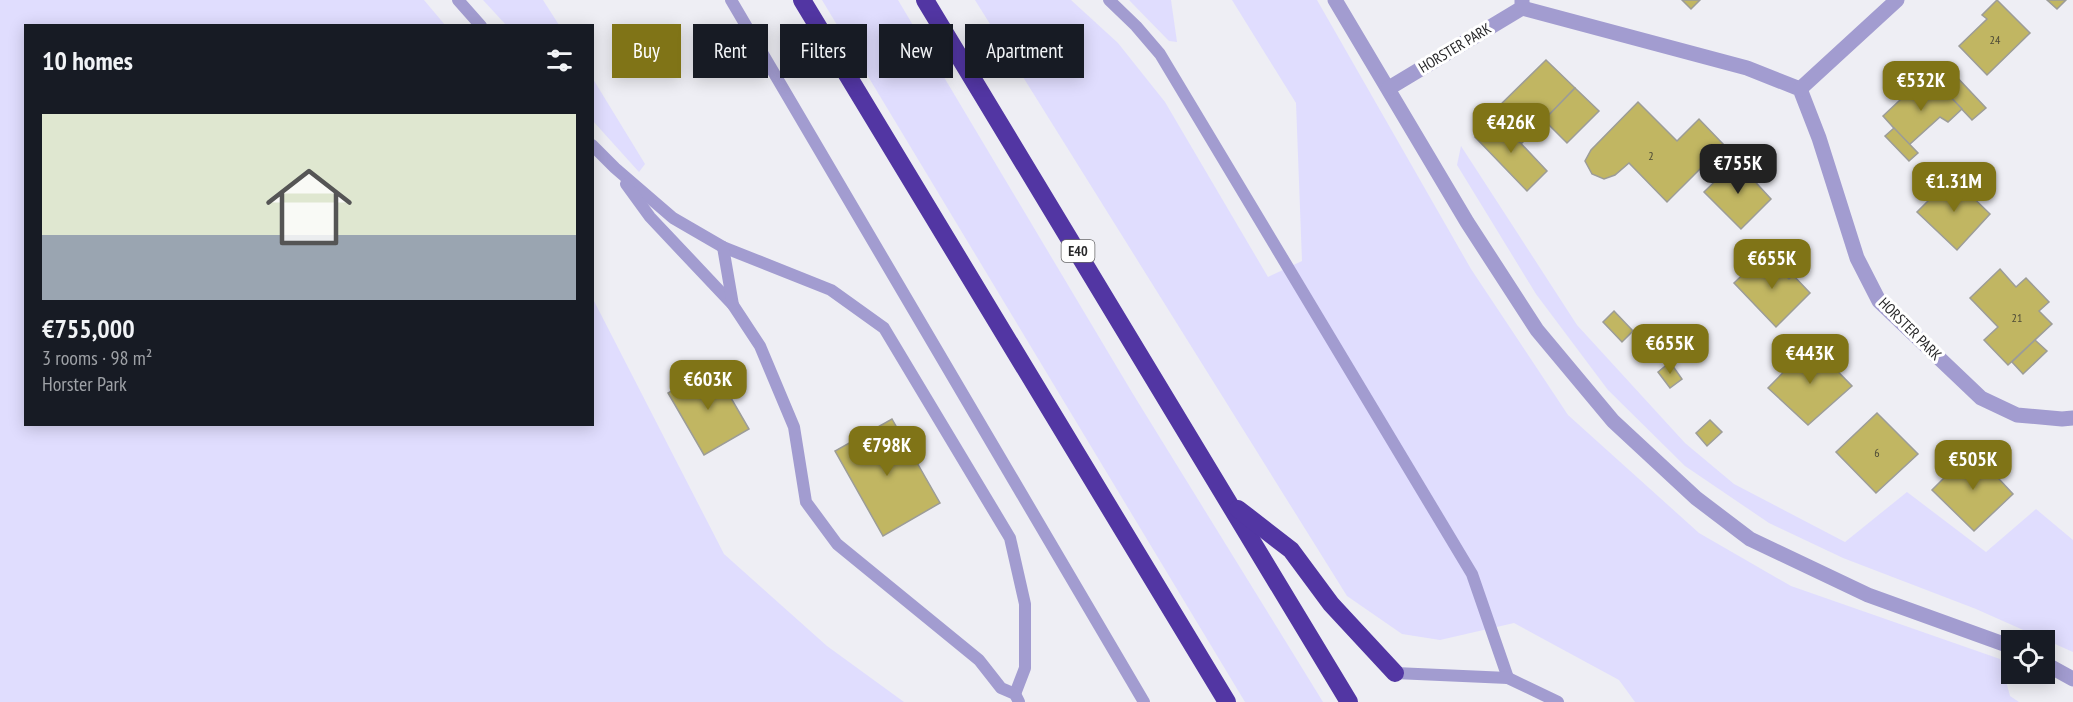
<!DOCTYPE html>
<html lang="en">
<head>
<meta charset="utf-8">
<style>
	body { margin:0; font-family:"PT Sans Narrow",sans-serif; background:#20242c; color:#f1f3f6; height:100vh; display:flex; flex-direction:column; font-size:22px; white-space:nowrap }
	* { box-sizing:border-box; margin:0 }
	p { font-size:20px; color:#9ea1a6 }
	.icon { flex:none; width:33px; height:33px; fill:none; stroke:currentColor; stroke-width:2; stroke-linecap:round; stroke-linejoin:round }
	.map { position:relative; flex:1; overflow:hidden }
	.side { position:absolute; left:24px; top:24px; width:570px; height:402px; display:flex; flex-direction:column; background:#171b24; border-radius:0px; box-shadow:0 3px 15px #0003 }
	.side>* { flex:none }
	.hud { position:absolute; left:612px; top:24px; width:570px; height:54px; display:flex; gap:12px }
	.fabs { position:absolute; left:2001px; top:630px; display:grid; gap:12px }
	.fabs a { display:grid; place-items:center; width:54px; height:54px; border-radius:0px; background:#171b24; box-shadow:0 3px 15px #0003; font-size:30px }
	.price { position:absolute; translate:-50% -51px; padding:0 14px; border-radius:12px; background:#807417; color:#fff; font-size:20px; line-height:39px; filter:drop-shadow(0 2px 3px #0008) }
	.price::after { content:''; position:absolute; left:50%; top:36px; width:18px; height:14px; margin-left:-9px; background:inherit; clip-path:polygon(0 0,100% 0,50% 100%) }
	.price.active { background:#222; color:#fff }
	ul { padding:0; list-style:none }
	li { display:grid; align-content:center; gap:12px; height:318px; padding:0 18px }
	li+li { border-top:2px solid #363941 }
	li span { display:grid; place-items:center; height:186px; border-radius:0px; color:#555 }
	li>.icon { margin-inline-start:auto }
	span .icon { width:108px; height:108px; fill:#fffc; stroke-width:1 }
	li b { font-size:26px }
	h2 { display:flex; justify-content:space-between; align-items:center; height:72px; padding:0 18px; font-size:26px }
	.tag { padding:0 21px; border-radius:0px; background:#171b24; box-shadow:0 3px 15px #0003; font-size:21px; line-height:54px }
	.tag.active { background:#807417; color:#fff }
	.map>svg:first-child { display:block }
	.green { fill:#e0ddfe }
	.building { fill:#c1b662; stroke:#9c9c97; stroke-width:1.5 }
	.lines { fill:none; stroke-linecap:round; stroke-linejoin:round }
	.lane { stroke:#a29cd0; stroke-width:12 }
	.street { stroke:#a29cd0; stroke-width:15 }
	.highway { stroke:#5236a3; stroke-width:18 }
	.labels { text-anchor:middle; stroke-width:6; stroke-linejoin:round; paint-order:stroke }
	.number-label { font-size:12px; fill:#4e4b37 }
	.shield { fill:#fff; stroke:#686869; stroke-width:1.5 }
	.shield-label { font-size:14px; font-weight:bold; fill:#272729 }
	.street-label { font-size:15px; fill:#272729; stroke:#fff }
</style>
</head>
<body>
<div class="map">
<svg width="2073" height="702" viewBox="0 0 2073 702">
	<rect width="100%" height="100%" fill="#eeeef4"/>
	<g class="green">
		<polygon points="0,0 424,0 445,25 26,26 26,424 592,424 593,299 724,554 827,646 904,702 0,702"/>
		<polygon points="483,0 543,0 559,25 506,25"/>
		<polygon points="822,0 898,0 1133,394 1323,702 1245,702"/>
		<polygon points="975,0 1071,0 1118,43 1165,102 1268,277 1302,261 1296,103 1232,0 1317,0 1471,269 1568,415 1699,533 1791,586 2000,659 2010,696 2019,702 1635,702 1619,680 1514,623 1440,640 1402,634 1347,596"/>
		<polygon points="1129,0 1171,0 1177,42 1169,41"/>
		<polygon points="593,79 645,164 639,172 593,121"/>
		<polygon points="1461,146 1577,325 1685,443 1734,484 1845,542 1907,492 1986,552 2036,509 2073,540 2073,652 1976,609 1843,558 1769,523 1685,466 1608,390 1536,294 1457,165"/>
	</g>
	<g class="building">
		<polygon points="1682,0 1700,0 1691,9"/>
		<polygon points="1997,0 2030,33 1987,75 1959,46 1987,19 1982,15"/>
		<polygon points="2047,0 2066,0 2057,9"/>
		<polygon points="1546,60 1575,88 1521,144 1492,113"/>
		<polygon points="1953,73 1986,108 1972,120 1939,85"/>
		<polygon points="1917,84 1928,96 1939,85 1962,109 1948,122 1940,117 1909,145 1883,116"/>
		<polygon points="1575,88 1599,111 1567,143 1544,120"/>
		<polygon points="1638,102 1677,141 1699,119 1724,145 1667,202 1629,163 1615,175 1604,179 1592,174 1585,161 1591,150"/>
		<polygon points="1495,116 1547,171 1527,191 1475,137"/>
		<polygon points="1894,128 1918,153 1909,161 1885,136"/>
		<polygon points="1736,161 1771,199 1741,229 1704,192"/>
		<polygon points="1952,177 1990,214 1957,250 1917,212"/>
		<polygon points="1764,254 1789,279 1793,275 1810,293 1776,327 1734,283"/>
		<polygon points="2000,269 2016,287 2026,278 2049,302 2039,311 2052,324 2008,365 1984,340 1998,327 1970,298"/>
		<polygon points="1614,311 1633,331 1622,342 1603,322"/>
		<polygon points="2035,340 2047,351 2023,374 2012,362"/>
		<polygon points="1811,344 1852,386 1808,425 1768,388"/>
		<polygon points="1670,362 1682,379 1670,388 1658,372"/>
		<polygon points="713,367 749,429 704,455 668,393"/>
		<polygon points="1877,413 1918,454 1876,493 1836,452"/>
		<polygon points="892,419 940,503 883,536 835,451"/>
		<polygon points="1710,420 1722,432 1707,446 1696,433"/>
		<polygon points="1972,450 2013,494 1974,531 1932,490"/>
	</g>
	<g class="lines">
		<g class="lane">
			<polyline points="458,0 481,26"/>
			<polyline points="731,0 1144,702"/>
			<polyline points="1109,0 1136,26 1160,54 1472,574 1508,678"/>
			<polyline points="592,145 615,168 673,218 723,247 831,290 884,328 1010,538 1025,604 1025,668 1015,694"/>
			<polyline points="626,184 650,217 733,305 760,346 794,427 806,502 837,544 979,660 1001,688 1015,694 1019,702"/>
			<polyline points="723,247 733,305"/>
			<polyline points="1395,673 1508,678 1558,702"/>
		</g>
		<g class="street">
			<polyline points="1335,0 1467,222 1537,330 1613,421 1696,498 1750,539 1868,595 2012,647"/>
			<polyline points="1522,8 1747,68 1800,89 1819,138 1857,258 1879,301 1981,398 2017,415 2062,419 2073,418"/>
			<polyline points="1389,88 1522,8 1522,0"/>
			<polyline points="1800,89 1897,0"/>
			<polyline points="2044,663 2073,679"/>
		</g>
		<g class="highway">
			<polyline points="802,0 1227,702"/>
			<polyline points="925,0 1349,702"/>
			<polyline points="1238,509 1291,550 1331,604 1395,673"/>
		</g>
	</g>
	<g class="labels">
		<g class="number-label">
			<text x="1995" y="44">24</text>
			<text x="1651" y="160">2</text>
			<text x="2017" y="322">21</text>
			<text x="1877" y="457">6</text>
		</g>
		<rect class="shield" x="1061.5" y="240" width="33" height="22" rx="4.5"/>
		<g class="shield-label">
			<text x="1078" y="256">E40</text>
		</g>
		<g class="street-label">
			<text transform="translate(1455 48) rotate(-31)" y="5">HORSTER PARK</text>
			<text transform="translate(1910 329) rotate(45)" y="5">HORSTER PARK</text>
		</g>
	</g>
</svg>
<div class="fabs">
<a><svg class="icon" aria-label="locate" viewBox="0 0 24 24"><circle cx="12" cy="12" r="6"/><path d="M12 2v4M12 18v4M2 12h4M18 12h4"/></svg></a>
</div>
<b class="price" style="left:1921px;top:112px">€532K</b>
<b class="price" style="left:1511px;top:154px">€426K</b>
<b class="price active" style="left:1738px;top:195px">€755K</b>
<b class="price" style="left:1954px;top:213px">€1.31M</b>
<b class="price" style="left:1772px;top:290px">€655K</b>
<b class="price" style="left:1670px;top:375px">€655K</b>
<b class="price" style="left:1810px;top:385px">€443K</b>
<b class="price" style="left:708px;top:411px">€603K</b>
<b class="price" style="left:887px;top:477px">€798K</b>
<b class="price" style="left:1973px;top:491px">€505K</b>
<div class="hud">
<a class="tag active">Buy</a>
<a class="tag">Rent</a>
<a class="tag">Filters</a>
<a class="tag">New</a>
<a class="tag">Apartment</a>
</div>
<section class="side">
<h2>10 homes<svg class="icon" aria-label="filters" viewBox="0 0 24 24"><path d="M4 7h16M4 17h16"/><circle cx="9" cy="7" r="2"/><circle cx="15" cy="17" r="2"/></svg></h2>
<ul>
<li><span style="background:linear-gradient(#dfe7d0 65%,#9aa5b1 0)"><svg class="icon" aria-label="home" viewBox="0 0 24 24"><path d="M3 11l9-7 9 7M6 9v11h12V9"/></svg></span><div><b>€755,000</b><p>3 rooms · 98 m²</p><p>Horster Park</p></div></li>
</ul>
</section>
</div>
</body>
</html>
